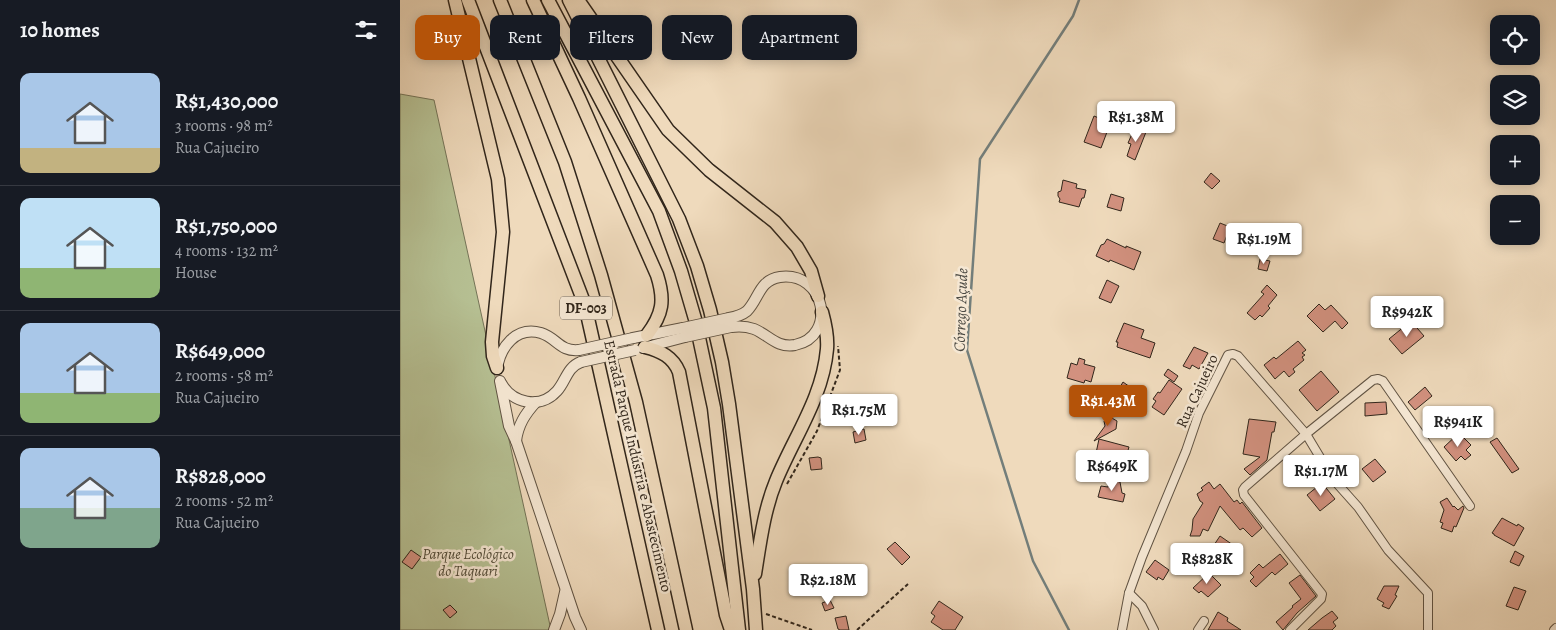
<!DOCTYPE html>
<html lang="en">
<head>
<meta charset="utf-8">
<style>
	body { margin:0; font-family:Alegreya,serif; background:#20242c; color:#f1f3f6; height:100vh; display:flex; flex-direction:column; font-size:19px; white-space:nowrap }
	* { box-sizing:border-box; margin:0 }
	p { font-size:16px; color:#9ea1a6 }
	.icon { flex:none; width:28px; height:28px; fill:none; stroke:currentColor; stroke-width:2; stroke-linecap:round; stroke-linejoin:round }
	.map { position:relative; flex:1; overflow:hidden }
	.drawer { display:flex; flex-direction:column; background:#171b24; width:400px }
	.drawer>* { flex:none }
	.banner { position:absolute; left:15px; top:15px; width:475px; height:45px; display:flex; gap:10px }
	.tools { position:absolute; left:1090px; top:15px; display:grid; gap:10px }
	.tools a { display:grid; place-items:center; width:50px; height:50px; border-radius:10px; background:#171b24; box-shadow:0 2px 12px #0003; font-size:25px }
	.price { position:absolute; translate:-50% -42px; padding:0 11px; border-radius:5px; background:#fff; color:#222; font-size:16px; line-height:32px; filter:drop-shadow(0 1px 2px #0008) }
	.price::after { content:''; position:absolute; left:50%; top:30px; width:15px; height:11px; margin-left:-8px; background:inherit; clip-path:polygon(0 0,100% 0,50% 100%) }
	.price.selected { background:#b45309; color:#fff }
	ul { padding:0; list-style:none }
	li { display:flex; align-items:center; gap:15px; height:125px; padding:0 20px }
	li+li { border-top:1px solid #363941 }
	li span { display:grid; place-items:center; flex:none; width:140px; height:100px; border-radius:10px; color:#555 }
	li>.icon { margin-inline-start:auto }
	span .icon { width:60px; height:60px; fill:#fffc; stroke-width:1 }
	li b { font-size:21px }
	h2 { display:flex; justify-content:space-between; align-items:center; height:60px; padding:0 20px; font-size:21px }
	.tag { padding:0 18px; border-radius:10px; background:#171b24; box-shadow:0 2px 12px #0003; font-size:18px; line-height:45px }
	.tag.selected { background:#b45309; color:#fff }
	main { display:flex; flex:1; min-height:0 }
	.map>svg:first-child { display:block }
	.green { fill:#b6c093; stroke:#747357 }
	.lines { fill:none; stroke-linecap:round; stroke-linejoin:round }
	.stream { stroke:#737e7b; stroke-width:2.5 }
	.building { fill:#d2917f; stroke:#31261b }
	.minor-casing { stroke:#605343; stroke-width:10 }
	.tertiary-casing { stroke:#605343; stroke-width:12 }
	.primary-casing { stroke:#31261b; stroke-width:15 }
	.trunk-casing { stroke:#31261b; stroke-width:15 }
	.path { stroke:#31261b; stroke-width:2; stroke-dasharray:4 2.5; stroke-linecap:butt }
	.minor { stroke:#f5e7d3; stroke-width:8 }
	.tertiary { stroke:#f5e7d3; stroke-width:10 }
	.primary { stroke:#efdabc; stroke-width:12 }
	.trunk { stroke:#efdabc; stroke-width:12 }
	.tertiary-bridge-casing { stroke:#605343; stroke-width:12; stroke-linecap:butt }
	.tertiary-bridge { stroke:#f5e7d3; stroke-width:10 }
	.labels { text-anchor:middle; stroke-width:5; stroke-linejoin:round; paint-order:stroke }
	.shield { fill:#f5e7d3; stroke:#6c6052; stroke-width:1 }
	.shield-label { font-size:14px; font-weight:bold; fill:#31261b }
	.street-label { font-size:15px; fill:#31261b; stroke:#f5e7d3 }
	.park-label { font-size:15px; font-style:italic; fill:#524c39; stroke:#f5e7d3 }
	.water-label { font-size:16px; font-style:italic; fill:#4c4a43; stroke:#f5e7d3 }
</style>
</head>
<body>
<main>
<section class="drawer">
<h2>10 homes<svg class="icon" aria-label="filters" viewBox="0 0 24 24"><path d="M4 7h16M4 17h16"/><circle cx="9" cy="7" r="2"/><circle cx="15" cy="17" r="2"/></svg></h2>
<ul>
<li><span style="background:linear-gradient(#a9c7e8 75%,#c2b280 0)"><svg class="icon" aria-label="home" viewBox="0 0 24 24"><path d="M3 11l9-7 9 7M6 9v11h12V9"/></svg></span><div><b>R$1,430,000</b><p>3 rooms · 98 m²</p><p>Rua Cajueiro</p></div></li>
<li><span style="background:linear-gradient(#bfe0f5 70%,#8fb573 0)"><svg class="icon" aria-label="home" viewBox="0 0 24 24"><path d="M3 11l9-7 9 7M6 9v11h12V9"/></svg></span><div><b>R$1,750,000</b><p>4 rooms · 132 m²</p><p>House</p></div></li>
<li><span style="background:linear-gradient(#a9c7e8 70%,#8fb573 0)"><svg class="icon" aria-label="home" viewBox="0 0 24 24"><path d="M3 11l9-7 9 7M6 9v11h12V9"/></svg></span><div><b>R$649,000</b><p>2 rooms · 58 m²</p><p>Rua Cajueiro</p></div></li>
<li><span style="background:linear-gradient(#a9c7e8 60%,#7fa58c 0)"><svg class="icon" aria-label="home" viewBox="0 0 24 24"><path d="M3 11l9-7 9 7M6 9v11h12V9"/></svg></span><div><b>R$828,000</b><p>2 rooms · 52 m²</p><p>Rua Cajueiro</p></div></li>
</ul>
</section>
<div class="map">
<svg width="1156" height="630" viewBox="0 0 1156 630">
	<rect width="100%" height="100%" fill="#efdabc"/>
	<filter id="stains"><feTurbulence type="fractalNoise" baseFrequency=".004" numOctaves="4"/><feColorMatrix values="0 0 0 0 .2 0 0 0 0 .09 0 0 0 0 .02 0 0 0 .5 -.17"/></filter>
	<radialGradient id="worn" r=".72"><stop offset=".6" stop-color="#630" stop-opacity="0"/><stop offset="1" stop-color="#630" stop-opacity=".3"/></radialGradient>
	<polygon class="green" points="0,94 34,100 151,630 0,630"/>
	<g class="lines">
		<polyline class="stream" points="669,630 633,561 567,350 580,159 673,16 679,0"/>
	</g>
	<g class="building">
		<polygon points="694,116 706,121 702,130 707,132 701,148 684,142"/>
		<polygon points="735,127 746,132 735,160 727,156 731,144 728,143"/>
		<polygon points="811,173 820,181 812,189 804,182"/>
		<polygon points="663,180 677,184 676,188 686,190 684,198 682,198 679,207 659,202 660,199 658,196 658,192 661,191"/>
		<polygon points="711,194 724,198 721,211 707,207"/>
		<polygon points="820,223 830,227 824,243 813,239"/>
		<polygon points="707,239 726,248 726,246 741,252 734,270 710,260 709,262 696,256 701,245 704,244"/>
		<polygon points="860,259 870,261 867,271 858,269"/>
		<polygon points="707,280 719,286 711,303 699,298"/>
		<polygon points="867,285 877,295 868,306 870,308 862,317 860,315 855,320 847,313 864,294 861,292"/>
		<polygon points="919,304 925,310 931,305 948,323 942,329 935,321 923,332 907,316"/>
		<polygon points="1011,321 1024,336 1002,354 989,339"/>
		<polygon points="724,323 744,330 741,338 755,343 750,358 717,347 718,342 716,342"/>
		<polygon points="898,341 906,350 902,353 905,355 902,357 904,360 893,369 895,372 889,377 884,371 875,379 864,365 874,357 876,359"/>
		<polygon points="794,347 808,353 799,369 792,365 790,369 783,366"/>
		<polygon points="679,358 685,360 684,364 695,367 691,382 685,380 684,383 667,378 671,363 677,365"/>
		<polygon points="768,369 778,376 774,382 764,375"/>
		<polygon points="921,371 939,392 917,411 899,390"/>
		<polygon points="769,380 782,389 764,415 752,407 756,401 753,399 758,392 760,393"/>
		<polygon points="723,382 737,392 726,410 712,401"/>
		<polygon points="1025,387 1032,396 1015,410 1008,402"/>
		<polygon points="986,402 987,414 965,416 965,403"/>
		<polygon points="710,417 717,421 716,429 694,441 705,426 704,421"/>
		<polygon points="849,419 876,422 874,432 872,432 867,460 850,475 844,469 860,457 843,454"/>
		<polygon points="464,429 466,440 455,443 453,432"/>
		<polygon points="1059,433 1071,445 1066,450 1071,455 1065,460 1061,456 1056,461 1044,447"/>
		<polygon points="1097,438 1119,469 1112,473 1090,442"/>
		<polygon points="699,439 729,447 726,457 718,454 716,463 695,458"/>
		<polygon points="418,457 421,458 422,469 411,470 409,458"/>
		<polygon points="975,459 986,472 973,482 962,469"/>
		<polygon points="710,479 720,482 722,493 725,494 723,502 698,497 701,486 708,487"/>
		<polygon points="809,482 814,489 820,484 834,502 837,500 840,504 842,502 862,528 852,537 843,528 840,530 820,506 808,531 803,529 800,536 790,536 792,530 793,519 803,503 800,501 797,494 803,490 801,488"/>
		<polygon points="922,483 935,499 920,511 907,495"/>
		<polygon points="1047,498 1053,507 1054,506 1058,510 1063,506 1064,508 1056,527 1054,526 1052,532 1041,528 1043,523 1040,522 1044,510 1040,502"/>
		<polygon points="1102,518 1117,526 1118,524 1124,528 1114,546 1094,535 1094,534 1092,533"/>
		<polygon points="820,536 833,545 826,554 814,545"/>
		<polygon points="495,542 510,557 502,565 487,549"/>
		<polygon points="11,550 21,557 12,569 2,562"/>
		<polygon points="1115,551 1124,556 1119,566 1110,562"/>
		<polygon points="880,554 888,564 875,575 872,572 856,587 850,581 854,577 850,573 859,564 863,568"/>
		<polygon points="755,560 769,570 763,580 758,577 757,580 746,572"/>
		<polygon points="809,573 821,585 808,597 801,591 799,593 793,588"/>
		<polygon points="900,575 916,596 897,613 883,630 876,622 893,607 892,606 901,599 889,583"/>
		<polygon points="984,586 999,586 995,595 997,596 989,609 982,606 984,603 977,599"/>
		<polygon points="1114,587 1126,591 1118,610 1106,606"/>
		<polygon points="430,600 434,608 425,611 422,603"/>
		<polygon points="539,601 563,617 555,630 543,630 531,622 535,616 531,613"/>
		<polygon points="50,605 57,612 50,618 43,610"/>
		<polygon points="932,611 938,618 933,622 936,626 932,630 908,630 922,618"/>
		<polygon points="818,612 828,618 827,621 841,630 808,630"/>
		<polygon points="446,616 449,630 440,630 438,629 435,618"/>
	</g>
	<g class="lines">
		<g class="minor-casing">
			<g id="minor">
				<polyline points="729,593 742,606 754,630"/>
				<polyline points="722,630 729,593 742,557 786,451 799,413 828,355 833,354 838,356 906,434 973,380 978,379 983,381 1070,506"/>
				<polyline points="798,630 804,621"/>
				<polyline points="890,630 921,599 922,594 844,495 843,490 845,487 906,434 933,479 958,507 988,550 1028,593 1028,630"/>
				<polyline points="1154,630 1156,628"/>
			</g>
		</g>
		<g class="tertiary-casing">
			<g id="tertiary">
				<path d="M329,318C335,317 342,315 347,311C359,299 359,280 380,277C425,271 438,336 395,345C376,348 369,335 354,329C346,326 338,326 331,327"/>
				<polyline points="233,338 283,328"/>
				<polyline points="243,348 285,337"/>
				<path d="M97,369C100,347 116,326 141,333C157,338 160,352 179,350"/>
				<polyline points="100,381 109,426 116,441 175,617 181,630"/>
				<path d="M101,383C112,403 140,410 157,391C166,381 167,367 181,362"/>
				<path d="M116,441C118,425 125,414 136,402"/>
				<polyline points="154,630 160,614 165,592"/>
			</g>
		</g>
		<g class="primary-casing">
			<g id="primary">
				<path d="M133,0L179,98L257,275C265,300 263,314 247,335"/>
				<polyline points="148,0 259,211 281,271 295,319 314,408 339,630"/>
				<polyline points="169,0 279,219 297,266 310,310 322,362 329,404 353,589 356,630"/>
				<polyline points="178,0 268,130 309,170 375,222 397,247 411,271 418,296"/>
				<path d="M245,347C261,351 273,357 279,372L326,615L331,630"/>
				<path d="M355,574C360,543 364,510 376,481C394,437 423,397 427,349C428,337 425,323 422,312"/>
			</g>
		</g>
		<g class="trunk-casing">
			<g id="trunk">
				<polyline points="55,0 98,179 103,232 92,342 93,356 97,368"/>
				<polyline points="68,0 185,305 258,630"/>
				<polyline points="100,0 165,162 201,275 236,402 286,630"/>
			</g>
		</g>
		<g class="path">
			<polyline points="387,484 417,431 440,370 438,346"/>
			<polyline points="366,614 412,630"/>
			<polyline points="457,630 508,584"/>
		</g>
		<use href="#minor" class="minor"/>
		<use href="#tertiary" class="tertiary"/>
		<use href="#primary" class="primary"/>
		<use href="#trunk" class="trunk"/>
		<g class="tertiary-bridge-casing">
			<g id="tertiary-bridge">
				<polyline points="283,328 329,318"/>
				<polyline points="285,337 331,327"/>
				<polyline points="179,350 233,338"/>
				<polyline points="181,362 235,350"/>
			</g>
		</g>
		<use href="#tertiary-bridge" class="tertiary-bridge"/>
	</g>
	<g class="labels">
		<rect class="shield" x="160" y="296.5" width="52" height="23" rx="4"/>
		<g class="shield-label">
			<text x="186" y="313">DF-003</text>
		</g>
		<g class="street-label">
			<text transform="translate(797 391) rotate(-65)" y="5">Rua Cajueiro</text>
			<text transform="translate(238 466) rotate(77)" y="5">Estrada Parque Indústria e Abastecimento</text>
		</g>
		<g class="park-label">
			<text x="68" y="559">Parque Ecológico<tspan x="68" dy="17">do Taquari</tspan></text>
		</g>
		<g class="water-label">
			<text transform="translate(560 310) rotate(-88)" y="6">Córrego Açude</text>
		</g>
	</g>
	<rect width="100%" height="100%" filter="url(#stains)"/>
	<rect width="100%" height="100%" fill="url(#worn)"/>
</svg>
<div class="tools">
<a><svg class="icon" aria-label="locate" viewBox="0 0 24 24"><circle cx="12" cy="12" r="6"/><path d="M12 2v4M12 18v4M2 12h4M18 12h4"/></svg></a>
<a><svg class="icon" aria-label="layers" viewBox="0 0 24 24"><path d="M12 4l9 5-9 5-9-5zM3 14l9 5 9-5"/></svg></a>
<a>+</a>
<a>−</a>
</div>
<b class="price" style="left:736px;top:143px">R$1.38M</b>
<b class="price" style="left:864px;top:265px">R$1.19M</b>
<b class="price" style="left:1007px;top:338px">R$942K</b>
<b class="price selected" style="left:708px;top:427px">R$1.43M</b>
<b class="price" style="left:459px;top:436px">R$1.75M</b>
<b class="price" style="left:1058px;top:448px">R$941K</b>
<b class="price" style="left:712px;top:492px">R$649K</b>
<b class="price" style="left:921px;top:497px">R$1.17M</b>
<b class="price" style="left:807px;top:585px">R$828K</b>
<b class="price" style="left:428px;top:606px">R$2.18M</b>
<div class="banner">
<a class="tag selected">Buy</a>
<a class="tag">Rent</a>
<a class="tag">Filters</a>
<a class="tag">New</a>
<a class="tag">Apartment</a>
</div>
</div>
</main>
</body>
</html>
